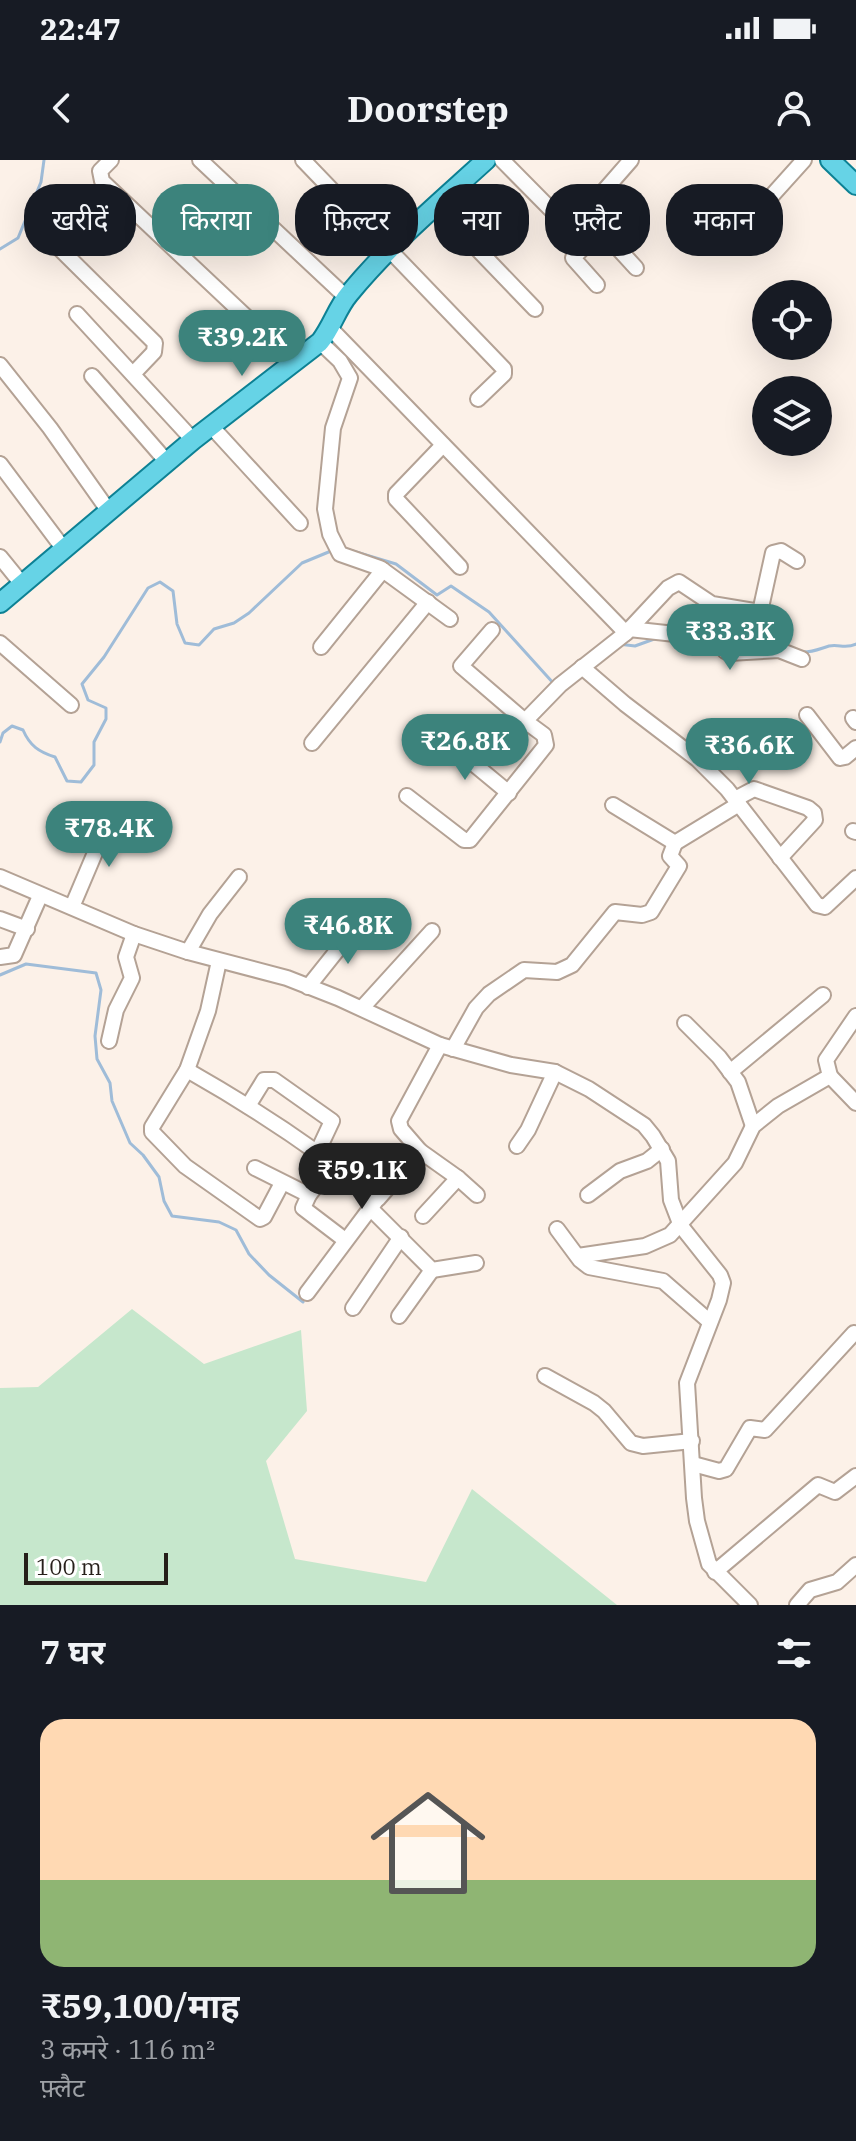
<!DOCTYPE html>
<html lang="hi">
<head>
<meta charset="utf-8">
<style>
	body { margin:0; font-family:"IBM Plex Serif","Noto Sans Devanagari",serif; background:#20242c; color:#f1f3f6; height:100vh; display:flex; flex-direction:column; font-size:30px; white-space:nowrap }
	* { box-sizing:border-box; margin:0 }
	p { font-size:26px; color:#9ea1a6 }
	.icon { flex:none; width:44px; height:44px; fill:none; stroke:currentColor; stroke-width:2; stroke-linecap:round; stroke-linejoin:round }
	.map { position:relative; height:1445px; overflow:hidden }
	.sheet { display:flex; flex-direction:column; background:#171b24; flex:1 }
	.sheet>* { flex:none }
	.top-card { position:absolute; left:24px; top:24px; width:808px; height:72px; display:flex; gap:16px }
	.fabs { position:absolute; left:752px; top:120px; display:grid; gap:16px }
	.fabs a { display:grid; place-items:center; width:80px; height:80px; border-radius:50%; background:#171b24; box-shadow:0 8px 32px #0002; font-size:40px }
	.scale { position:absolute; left:24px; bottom:20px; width:144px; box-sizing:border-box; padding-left:8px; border:4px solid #261f1a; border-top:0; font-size:22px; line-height:28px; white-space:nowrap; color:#261f1a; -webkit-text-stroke:6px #fff; paint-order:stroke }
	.price { position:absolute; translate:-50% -68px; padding:0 18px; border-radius:28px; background:#3c837c; color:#fff; font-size:26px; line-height:52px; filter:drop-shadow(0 2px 4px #0008) }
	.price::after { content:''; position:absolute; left:50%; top:48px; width:24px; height:18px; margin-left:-12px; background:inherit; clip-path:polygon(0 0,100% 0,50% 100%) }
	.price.on { background:#222; color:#fff }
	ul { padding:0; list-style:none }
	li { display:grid; align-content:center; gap:16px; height:424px; padding:0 40px }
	li span { display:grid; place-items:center; height:248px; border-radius:24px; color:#555 }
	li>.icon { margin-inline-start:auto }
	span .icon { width:144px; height:144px; fill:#fffc; stroke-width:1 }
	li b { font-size:34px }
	h2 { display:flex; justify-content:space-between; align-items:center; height:96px; padding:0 40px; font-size:34px }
	.chip { padding:0 28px; border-radius:32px; background:#171b24; box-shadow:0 8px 32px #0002; font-size:28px; line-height:72px }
	.chip.on { background:#3c837c; color:#fff }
	.status { display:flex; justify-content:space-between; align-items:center; height:56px; padding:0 40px; background:#171b24; direction:ltr }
	.status svg { height:22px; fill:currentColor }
	header { display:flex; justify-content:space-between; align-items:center; height:104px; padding:0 40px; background:#171b24; font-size:36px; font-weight:700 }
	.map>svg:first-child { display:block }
	.green { fill:#c6e7cc }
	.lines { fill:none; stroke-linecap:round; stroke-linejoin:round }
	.stream { stroke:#9fbcd8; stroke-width:3 }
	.minor-casing { stroke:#b4a295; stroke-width:18 }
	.major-casing { stroke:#0d8194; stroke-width:22 }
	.minor { stroke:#fff; stroke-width:14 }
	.major { stroke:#66d3e6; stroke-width:18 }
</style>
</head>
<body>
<div class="status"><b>22:47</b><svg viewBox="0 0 49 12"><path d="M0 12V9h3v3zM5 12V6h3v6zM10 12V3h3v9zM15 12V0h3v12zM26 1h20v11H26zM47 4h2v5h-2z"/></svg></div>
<header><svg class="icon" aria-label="back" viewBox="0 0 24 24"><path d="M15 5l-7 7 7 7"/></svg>Doorstep<svg class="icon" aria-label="person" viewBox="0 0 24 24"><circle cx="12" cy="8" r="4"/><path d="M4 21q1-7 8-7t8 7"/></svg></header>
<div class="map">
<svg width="856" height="1445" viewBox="0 0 856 1445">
	<rect width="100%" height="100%" fill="#fcf1e8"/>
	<polygon class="green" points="132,1149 204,1204 301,1170 307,1251 266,1301 295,1399 426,1422 472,1329 617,1445 0,1445 0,1228 38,1227"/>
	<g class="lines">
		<g class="stream">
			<polyline points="0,89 18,78 41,22 44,0"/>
			<polyline points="346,389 396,404 437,435 451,426 489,452 555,525"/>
			<polyline points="679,468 693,462 712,472"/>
			<polyline points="722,477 743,484 773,481 781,484"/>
			<polyline points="618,484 635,486 657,478"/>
			<path d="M803,492C814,492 819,489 829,486C839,484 846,489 856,484"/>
			<path d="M0,582L3,573L12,566L23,570C30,586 39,592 55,597L67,621L81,622L94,605V582L106,559V548L88,540L82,524L104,497L148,428L160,422L173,431L177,464L185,483L199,485L214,469L234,463L249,453L302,403L331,391"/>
			<polyline points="0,815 26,804 96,813 101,830 95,876 97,899 110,923 112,941 130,983 143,995 159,1017 164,1041 172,1056 219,1062 236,1070 249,1094 269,1115 303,1142"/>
		</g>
		<g class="minor-casing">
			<g id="minor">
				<polyline points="111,0 100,11 102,21 295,203"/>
				<polyline points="200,0 346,137"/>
				<polyline points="303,0 504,209 504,214 478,239"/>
				<polyline points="502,0 586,85"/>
				<polyline points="603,32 631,0"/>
				<polyline points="436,46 535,149"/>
				<polyline points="731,81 804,0"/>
				<polyline points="53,82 155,183 154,192 133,214"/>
				<polyline points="597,125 573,98 599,72 604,73 636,108"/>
				<polyline points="77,154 193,280"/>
				<polyline points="331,169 626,473 668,428 679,422 712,444 760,452 773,393 781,391 797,401"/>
				<polyline points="320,182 340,201 350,218 333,268 325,349 330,374 340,394 380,408 450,459"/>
				<polyline points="0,205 50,268 108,350"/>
				<polyline points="92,216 167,302"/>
				<polyline points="211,266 300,363"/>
				<polyline points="443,285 396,334 396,339 460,407"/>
				<polyline points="0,304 63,388"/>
				<polyline points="0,397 22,424"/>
				<polyline points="629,469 712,478 720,482 725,491 729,493 779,490 802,499"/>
				<polyline points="492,470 461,506 525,561"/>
				<polyline points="0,483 71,545"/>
				<polyline points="321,487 383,410"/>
				<polyline points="582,507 625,544 697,599 727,629 817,745 825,747 856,718"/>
				<polyline points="807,555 840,598 845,597 856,588"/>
				<polyline points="853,558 856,562"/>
				<polyline points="446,581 509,633"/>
				<polyline points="312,583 428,442"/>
				<polyline points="407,636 464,680 470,680 546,585 544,575 525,561 560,525 626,473"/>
				<polyline points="735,639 754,629 808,648 814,653 815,660 780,698"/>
				<polyline points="613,645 675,683 739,644"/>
				<polyline points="853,671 856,672"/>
				<polyline points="0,717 134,774 188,792 287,818 338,838 440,885 511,905 555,912 589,929 644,965 653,976 668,1001 671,1040 681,1066 720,1115 723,1123 719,1140 687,1223 694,1338 697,1361 709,1404 750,1445"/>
				<polyline points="72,747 100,681 104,660"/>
				<polyline points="0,759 27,769"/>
				<polyline points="188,792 210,754 239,717"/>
				<polyline points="0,797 14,795 40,736"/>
				<polyline points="219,801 208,851 187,910 152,967 152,972 185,1006 260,1059 264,1057 282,1023"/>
				<polyline points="308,827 359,763"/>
				<polyline points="362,848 432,771"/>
				<polyline points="685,863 719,897 738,922 753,966"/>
				<polyline points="109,881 116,850 132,818 126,797 134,774"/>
				<polyline points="453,889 476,848 489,834 524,810 557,812 572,805 615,752 642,755 651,752 679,706 670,696 675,683"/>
				<path d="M187,910C254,948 318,990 378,1039L420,991L401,969L399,961L440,885"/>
				<polyline points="730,912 823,835"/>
				<polyline points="830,916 826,900 856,856"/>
				<polyline points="248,946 264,920 274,920 332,961 317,993"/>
				<polyline points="517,986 528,970 555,912"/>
				<polyline points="420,991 458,1018 423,1056"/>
				<polyline points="333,1003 309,1035 303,1048 345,1080"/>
				<polyline points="255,1008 309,1035"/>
				<polyline points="458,1018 477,1035"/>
				<polyline points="588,1035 620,1011 647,1001 662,989"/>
				<polyline points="371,1049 432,1110 476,1103"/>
				<polyline points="557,1069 580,1100 589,1107 663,1121 710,1162"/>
				<polyline points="578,1096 645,1086 670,1075 735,1003 753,966 778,946 830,916 856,943"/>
				<polyline points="307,1133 375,1042"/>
				<polyline points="353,1148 401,1077"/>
				<polyline points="399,1156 432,1110"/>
				<polyline points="545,1216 594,1243 604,1251 631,1283 643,1286 692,1281"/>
				<polyline points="693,1304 719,1311 726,1309 750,1268 765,1270 854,1173"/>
				<polyline points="715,1412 818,1325 835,1332 856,1316"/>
				<polyline points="797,1445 810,1430 837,1422 856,1405"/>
			</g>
		</g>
		<g class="major-casing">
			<g id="major">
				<polyline points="830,0 856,25"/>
				<path d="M0,443L193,280L320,182C332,167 337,148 349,134C390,84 439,43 486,0"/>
			</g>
		</g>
		<use href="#minor" class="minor"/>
		<use href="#major" class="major"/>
	</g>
</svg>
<div class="fabs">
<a><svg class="icon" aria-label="locate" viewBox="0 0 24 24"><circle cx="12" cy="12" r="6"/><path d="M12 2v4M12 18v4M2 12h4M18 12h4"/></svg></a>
<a><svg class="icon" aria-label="layers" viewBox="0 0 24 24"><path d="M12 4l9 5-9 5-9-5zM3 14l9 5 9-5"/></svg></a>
</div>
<div class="scale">100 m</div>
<b class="price" style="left:242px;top:218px">₹39.2K</b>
<b class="price" style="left:730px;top:512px">₹33.3K</b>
<b class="price" style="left:465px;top:622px">₹26.8K</b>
<b class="price" style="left:749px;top:626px">₹36.6K</b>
<b class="price" style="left:109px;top:709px">₹78.4K</b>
<b class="price" style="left:348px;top:806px">₹46.8K</b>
<b class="price on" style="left:362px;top:1051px">₹59.1K</b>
<div class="top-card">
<a class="chip">खरीदें</a>
<a class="chip on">किराया</a>
<a class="chip">फ़िल्टर</a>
<a class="chip">नया</a>
<a class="chip">फ़्लैट</a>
<a class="chip">मकान</a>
</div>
</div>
<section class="sheet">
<h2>7 घर<svg class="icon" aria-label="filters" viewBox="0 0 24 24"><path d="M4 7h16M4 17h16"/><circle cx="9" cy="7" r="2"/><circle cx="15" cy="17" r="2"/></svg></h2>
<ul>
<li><span style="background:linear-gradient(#ffd9b3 65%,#8fb573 0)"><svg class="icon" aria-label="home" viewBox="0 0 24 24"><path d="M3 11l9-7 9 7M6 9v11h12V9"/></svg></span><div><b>₹59,100/माह</b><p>3 कमरे · 116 m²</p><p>फ़्लैट</p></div></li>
</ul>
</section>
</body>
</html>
